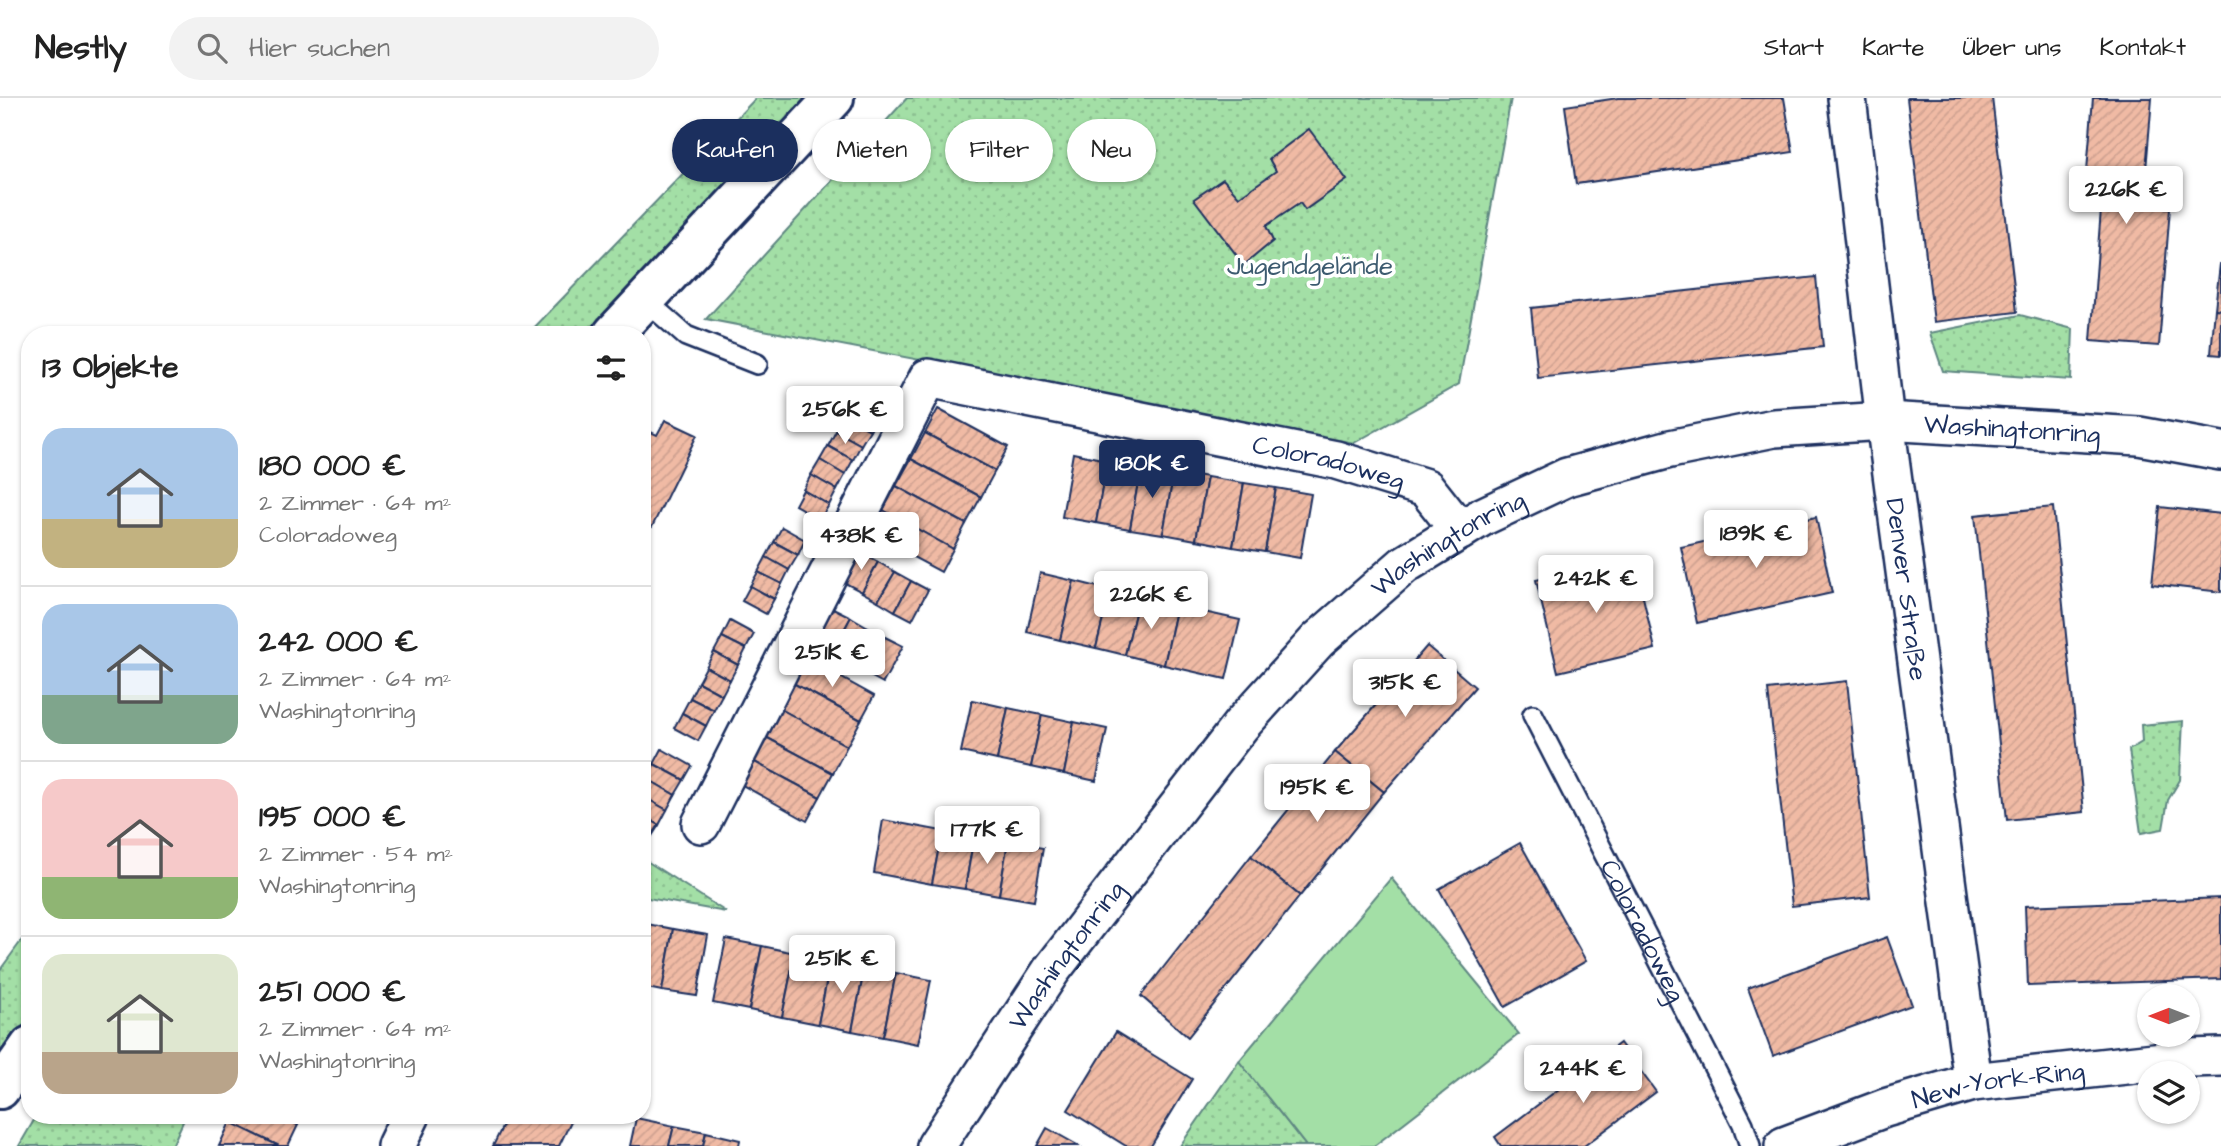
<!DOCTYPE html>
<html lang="de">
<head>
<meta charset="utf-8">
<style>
	body { margin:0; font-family:"Architects Daughter",sans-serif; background:#f2f2f2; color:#222; height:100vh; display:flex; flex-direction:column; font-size:26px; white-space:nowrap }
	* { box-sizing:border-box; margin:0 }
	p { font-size:23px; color:#767676 }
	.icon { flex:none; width:38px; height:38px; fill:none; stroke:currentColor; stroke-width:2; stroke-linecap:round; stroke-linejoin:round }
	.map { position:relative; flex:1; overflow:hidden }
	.side { position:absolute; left:21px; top:228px; width:630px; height:798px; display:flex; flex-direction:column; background:#fff; border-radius:28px; box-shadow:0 2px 5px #0004 }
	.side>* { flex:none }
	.guide { position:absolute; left:672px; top:21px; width:665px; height:63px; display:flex; gap:14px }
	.needle { width:46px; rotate:270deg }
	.fabs { position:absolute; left:2137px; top:886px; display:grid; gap:14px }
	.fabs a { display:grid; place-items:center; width:63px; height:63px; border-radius:50%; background:#fff; box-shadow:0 2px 5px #0004; font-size:35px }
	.price { position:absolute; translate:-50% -60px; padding:0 16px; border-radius:7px; background:#fff; color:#222; font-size:23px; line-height:46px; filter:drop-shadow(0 2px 4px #0008) }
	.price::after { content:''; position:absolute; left:50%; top:42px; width:21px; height:16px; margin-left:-10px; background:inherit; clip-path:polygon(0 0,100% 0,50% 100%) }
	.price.current { background:#1b2f5e; color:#fff }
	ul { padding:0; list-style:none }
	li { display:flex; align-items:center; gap:21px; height:175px; padding:0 21px }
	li+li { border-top:2px solid #e0e0e0 }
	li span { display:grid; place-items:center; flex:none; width:196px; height:140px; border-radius:21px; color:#555 }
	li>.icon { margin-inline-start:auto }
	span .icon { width:84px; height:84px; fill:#fffc; stroke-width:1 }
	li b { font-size:30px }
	h2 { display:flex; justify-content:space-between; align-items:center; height:84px; padding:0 21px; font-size:30px }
	.pill { padding:0 24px; border-radius:32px; background:#fff; box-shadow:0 2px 5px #0004; font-size:24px; line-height:63px }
	.pill.current { background:#1b2f5e; color:#fff }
	header { display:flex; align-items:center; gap:42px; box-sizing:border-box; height:98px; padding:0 35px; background:#fff; border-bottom:2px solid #e0e0e0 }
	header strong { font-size:33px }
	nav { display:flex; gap:38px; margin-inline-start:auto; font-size:24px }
	.search { width:490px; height:63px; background:#f2f2f2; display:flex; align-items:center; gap:18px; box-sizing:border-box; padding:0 24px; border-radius:38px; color:#767676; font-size:26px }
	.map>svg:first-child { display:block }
	.grass { fill:url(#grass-dots); stroke:#5f8782; stroke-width:2 }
	.garden { fill:#a3dfa6; stroke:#5f8782; stroke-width:2 }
	.building { fill:url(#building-hatch); stroke:#1b2f5e; stroke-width:2 }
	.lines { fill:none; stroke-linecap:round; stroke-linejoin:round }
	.lane-casing { stroke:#1b2f5e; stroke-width:24 }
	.street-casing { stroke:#1b2f5e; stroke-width:42 }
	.secondary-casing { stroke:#1b2f5e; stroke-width:44 }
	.lane { stroke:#fff; stroke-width:19 }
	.street { stroke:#fff; stroke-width:37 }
	.secondary { stroke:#fff; stroke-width:38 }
	.labels { text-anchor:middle; stroke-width:7; stroke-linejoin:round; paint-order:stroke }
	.park-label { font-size:26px; fill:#3d5b70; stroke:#fff }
	.street-label { font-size:26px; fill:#1b2f5e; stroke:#fff }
</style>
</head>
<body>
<header>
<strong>Nestly</strong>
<div class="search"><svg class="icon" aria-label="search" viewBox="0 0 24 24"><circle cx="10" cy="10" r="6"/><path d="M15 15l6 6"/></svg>Hier suchen</div>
<nav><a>Start</a><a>Karte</a><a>Über uns</a><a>Kontakt</a></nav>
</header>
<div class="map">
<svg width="2221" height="1048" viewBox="0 0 2221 1048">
	<defs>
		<pattern id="grass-dots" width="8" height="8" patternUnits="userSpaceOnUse" patternTransform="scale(1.75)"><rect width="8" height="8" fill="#a3dfa6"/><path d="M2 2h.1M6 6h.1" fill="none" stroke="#8cc091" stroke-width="1.8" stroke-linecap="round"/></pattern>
		<pattern id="building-hatch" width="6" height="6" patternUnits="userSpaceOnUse" patternTransform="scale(1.75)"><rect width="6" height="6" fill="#f0baa4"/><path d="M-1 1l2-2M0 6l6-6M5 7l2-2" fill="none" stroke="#cda090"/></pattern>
	</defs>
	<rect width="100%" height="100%" fill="#fff"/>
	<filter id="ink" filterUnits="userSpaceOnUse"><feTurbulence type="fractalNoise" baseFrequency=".0143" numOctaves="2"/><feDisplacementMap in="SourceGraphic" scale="14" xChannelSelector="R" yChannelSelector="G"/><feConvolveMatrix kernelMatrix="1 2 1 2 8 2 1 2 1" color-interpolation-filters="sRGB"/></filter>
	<g filter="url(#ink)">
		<g class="grass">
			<polygon points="756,0 815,0 592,236 528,236"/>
			<polygon points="907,0 1511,0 1459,286 1354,345 706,221"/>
			<polygon points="2020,217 2073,231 2071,282 1943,273 1930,235"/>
			<polygon points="2183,623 2180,682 2168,702 2163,731 2141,735 2129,652 2142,644 2141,627"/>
			<polygon points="642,760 726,814 642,799"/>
			<polygon points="30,831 30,918 0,962 0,872"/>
			<polygon points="1239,963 1306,1048 1180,1048"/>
			<polygon points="37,1017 186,1017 172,1048 19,1048"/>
		</g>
		<polygon class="garden" points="1391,780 1519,936 1374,1048 1306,1048 1239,963"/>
		<g class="building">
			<polygon points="1618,0 1784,0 1793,54 1576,86 1565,8"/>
			<polygon points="1907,0 1992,0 2017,214 1934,224"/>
			<polygon points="2093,0 2152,0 2143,108 2170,110 2159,248 2091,243 2102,98 2085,97"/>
			<polygon points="1309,31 1347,82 1305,112 1300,105 1266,128 1273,143 1244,167 1194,101 1223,81 1239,99 1276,73 1269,61"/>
			<polygon points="2220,166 2221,166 2221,212 2215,211"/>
			<polygon points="1816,179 1823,249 1538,280 1531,210"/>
			<polygon points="2215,211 2221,212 2221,257 2211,256"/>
			<polygon points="852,303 878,317 870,332 844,318"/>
			<polygon points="938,311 1008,349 995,373 925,335"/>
			<polygon points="844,318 870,332 861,347 836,333"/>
			<polygon points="665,322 697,337 652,429 642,424 642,330 657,337"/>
			<polygon points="836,333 861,347 853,362 828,348"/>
			<polygon points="925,335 995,373 981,399 911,361"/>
			<polygon points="828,348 853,362 845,377 820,362"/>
			<polygon points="1073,355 1107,362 1096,425 1062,419"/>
			<polygon points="911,361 981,399 966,426 896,388"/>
			<polygon points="820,362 845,377 837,392 811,377"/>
			<polygon points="1107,362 1141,367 1130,431 1096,425"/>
			<polygon points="1141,367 1174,373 1163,436 1130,431"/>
			<polygon points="1174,373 1207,379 1196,442 1163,436"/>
			<polygon points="811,377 837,392 829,407 803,392"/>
			<polygon points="1207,379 1244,385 1233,449 1196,442"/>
			<polygon points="1244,385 1276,390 1265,454 1233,449"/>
			<polygon points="896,388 966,426 953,451 883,412"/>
			<polygon points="1276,390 1311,396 1300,460 1265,454"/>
			<polygon points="803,392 829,407 820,421 795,407"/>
			<polygon points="2053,409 2084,714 2007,722 1975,417"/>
			<polygon points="2160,409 2221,416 2221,494 2152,486"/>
			<polygon points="883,412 953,451 941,474 870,436"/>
			<polygon points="1816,419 1832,495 1697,525 1681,449"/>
			<polygon points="782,429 805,442 798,457 774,444"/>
			<polygon points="774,444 798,457 789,472 766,459"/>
			<polygon points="861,455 878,464 862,494 845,485"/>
			<polygon points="766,459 789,472 782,486 758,474"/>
			<polygon points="1634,460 1655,551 1558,574 1536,482"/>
			<polygon points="878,464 895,474 878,503 862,494"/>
			<polygon points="758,474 782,486 774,501 750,488"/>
			<polygon points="895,474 911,483 895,513 878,503"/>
			<polygon points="1040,475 1074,483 1060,542 1027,534"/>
			<polygon points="911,483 928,492 912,522 895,513"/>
			<polygon points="1074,483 1110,492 1096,550 1060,542"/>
			<polygon points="750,488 774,501 766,516 742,503"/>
			<polygon points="1110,492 1139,499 1125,557 1096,550"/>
			<polygon points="1139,499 1177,508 1164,567 1125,557"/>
			<polygon points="1177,508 1240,522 1226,581 1164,567"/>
			<polygon points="833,510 851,519 831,556 813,547"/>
			<polygon points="851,519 868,529 848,566 831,556"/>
			<polygon points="730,523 754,536 746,551 722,539"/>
			<polygon points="868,529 885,539 865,575 848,566"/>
			<polygon points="722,539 746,551 738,567 714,554"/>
			<polygon points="885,539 903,548 883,585 865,575"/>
			<polygon points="1427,548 1475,589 1384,694 1335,654"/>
			<polygon points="714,554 738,567 730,582 706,569"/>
			<polygon points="804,559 874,598 861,622 791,584"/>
			<polygon points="706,569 730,582 722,597 698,584"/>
			<polygon points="1847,583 1870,799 1792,808 1768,592"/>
			<polygon points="698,584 722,597 714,612 690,600"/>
			<polygon points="791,584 861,622 847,648 777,609"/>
			<polygon points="690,600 714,612 706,628 682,615"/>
			<polygon points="972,602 1008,610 997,662 961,654"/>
			<polygon points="777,609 847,648 833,675 762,637"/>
			<polygon points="1008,610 1042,617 1031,669 997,662"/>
			<polygon points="682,615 706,628 698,643 674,630"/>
			<polygon points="1042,617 1074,624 1064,676 1031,669"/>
			<polygon points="1074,624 1107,631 1096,683 1064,676"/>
			<polygon points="762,637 833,675 820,699 749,661"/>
			<polygon points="662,651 692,668 684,682 654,666"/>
			<polygon points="1335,654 1384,694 1300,798 1251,758"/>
			<polygon points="749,661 820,699 807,723 737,684"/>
			<polygon points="654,666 684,682 675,697 646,680"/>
			<polygon points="646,680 675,697 667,712 642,698 642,687"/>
			<polygon points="642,698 667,712 659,727 642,717"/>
			<polygon points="642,717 659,727 650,741 642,737"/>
			<polygon points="883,722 942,733 932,786 874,775"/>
			<polygon points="942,733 974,738 965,791 932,786"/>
			<polygon points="974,738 1008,744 999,797 965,791"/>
			<polygon points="1008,744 1043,750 1034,803 999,797"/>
			<polygon points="1520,745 1586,863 1505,909 1439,791"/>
			<polygon points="1251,758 1300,798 1188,939 1141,898"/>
			<polygon points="2221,800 2221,881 2028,888 2025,808"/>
			<polygon points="642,825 673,831 662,893 642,889"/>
			<polygon points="673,831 708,837 697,898 662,893"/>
			<polygon points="1887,839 1912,907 1773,958 1748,890"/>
			<polygon points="726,841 762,848 749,912 713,905"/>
			<polygon points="762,848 795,855 782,919 749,912"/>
			<polygon points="795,855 831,862 818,926 782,919"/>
			<polygon points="831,862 865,868 852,933 818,926"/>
			<polygon points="865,868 896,875 883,939 852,933"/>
			<polygon points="896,875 931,882 918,946 883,939"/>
			<polygon points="1116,934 1192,981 1151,1048 1126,1048 1068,1012"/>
			<polygon points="1620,945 1656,994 1584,1048 1501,1048 1495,1039"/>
			<polygon points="234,1017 278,1017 298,1027 288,1048 279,1048 230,1024"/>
			<polygon points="278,1017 303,1017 298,1027"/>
			<polygon points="508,1017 574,1017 559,1048 493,1048"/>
			<polygon points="636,1020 674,1028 669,1048 630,1048"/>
			<polygon points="230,1024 279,1048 219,1048"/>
			<polygon points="674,1028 706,1034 703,1048 669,1048"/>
			<polygon points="1047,1030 1079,1048 1037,1048"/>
			<polygon points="706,1034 740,1042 739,1048 703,1048"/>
		</g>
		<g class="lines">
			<g class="lane-casing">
				<g id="lane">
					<polyline points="645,202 686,238 757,266"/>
					<path id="s1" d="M1533,617L1743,1026L1750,1048"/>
				</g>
			</g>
			<g class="street-casing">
				<g id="street">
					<path id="s2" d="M1847,0L1885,323L1973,984"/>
					<path id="s3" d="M701,726L928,280L1336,362L1426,390L1460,433"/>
					<polyline points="396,1048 411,1017"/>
					<path id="s4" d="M936,1048L1051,873L1241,627L1318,542L1404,467L1482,419L1567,379L1670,351L1774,330L1885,323L2139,338L2221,353"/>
					<path id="s5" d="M1784,1048L1885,1010L1973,984L2190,960L2221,959"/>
				</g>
			</g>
			<g class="secondary-casing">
				<g id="secondary">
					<polyline points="613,236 834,0"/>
					<polyline points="0,991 30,948"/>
				</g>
			</g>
			<use href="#lane" class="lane"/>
			<use href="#street" class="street"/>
			<use href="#secondary" class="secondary"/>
		</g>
	</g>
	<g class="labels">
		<g class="park-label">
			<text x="1310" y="176">Jugendgelände</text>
		</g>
		<g class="street-label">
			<text dy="9" stroke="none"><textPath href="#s4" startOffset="1386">Washingtonring</textPath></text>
			<text dy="9" stroke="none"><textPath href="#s3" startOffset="910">Coloradoweg</textPath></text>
			<text dy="9" stroke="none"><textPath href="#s4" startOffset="798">Washingtonring</textPath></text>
			<text dy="9" stroke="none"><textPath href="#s2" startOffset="495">Denver Straße</textPath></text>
			<text dy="9" stroke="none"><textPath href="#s1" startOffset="242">Coloradoweg</textPath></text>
			<text dy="9" stroke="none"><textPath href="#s4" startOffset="231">Washingtonring</textPath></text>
			<text dy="9" stroke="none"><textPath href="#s5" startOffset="224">New-York-Ring</textPath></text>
		</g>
	</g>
</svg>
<div class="fabs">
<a><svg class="needle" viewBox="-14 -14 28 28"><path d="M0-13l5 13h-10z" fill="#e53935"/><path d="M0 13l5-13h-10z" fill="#767676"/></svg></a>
<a><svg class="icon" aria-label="layers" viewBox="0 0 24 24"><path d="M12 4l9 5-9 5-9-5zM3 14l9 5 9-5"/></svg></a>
</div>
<b class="price" style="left:2126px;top:128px">226K €</b>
<b class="price" style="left:845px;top:348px">256K €</b>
<b class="price current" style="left:1152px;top:402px">180K €</b>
<b class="price" style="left:1756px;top:472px">189K €</b>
<b class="price" style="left:861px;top:474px">438K €</b>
<b class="price" style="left:1596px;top:517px">242K €</b>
<b class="price" style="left:1151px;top:533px">226K €</b>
<b class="price" style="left:832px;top:591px">251K €</b>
<b class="price" style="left:1405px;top:621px">315K €</b>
<b class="price" style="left:1317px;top:726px">195K €</b>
<b class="price" style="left:987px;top:768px">177K €</b>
<b class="price" style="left:842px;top:897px">251K €</b>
<b class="price" style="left:1583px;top:1007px">244K €</b>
<div class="guide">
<a class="pill current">Kaufen</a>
<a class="pill">Mieten</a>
<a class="pill">Filter</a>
<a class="pill">Neu</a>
</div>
<section class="side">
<h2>13 Objekte<svg class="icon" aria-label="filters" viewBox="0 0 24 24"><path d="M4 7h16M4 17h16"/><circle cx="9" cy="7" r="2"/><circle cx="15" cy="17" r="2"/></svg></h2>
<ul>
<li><span style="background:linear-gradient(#a9c7e8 65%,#c2b280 0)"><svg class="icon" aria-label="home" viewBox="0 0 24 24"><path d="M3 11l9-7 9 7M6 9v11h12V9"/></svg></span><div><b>180 000 €</b><p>2 Zimmer · 64 m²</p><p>Coloradoweg</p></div></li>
<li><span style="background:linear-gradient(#a9c7e8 65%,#7fa58c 0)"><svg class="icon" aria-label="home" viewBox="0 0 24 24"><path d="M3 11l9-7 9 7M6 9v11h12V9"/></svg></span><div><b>242 000 €</b><p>2 Zimmer · 64 m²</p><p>Washingtonring</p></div></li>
<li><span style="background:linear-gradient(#f6c9c9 70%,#8fb573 0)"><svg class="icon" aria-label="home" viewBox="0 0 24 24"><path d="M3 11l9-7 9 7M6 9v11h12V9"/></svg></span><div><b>195 000 €</b><p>2 Zimmer · 54 m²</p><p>Washingtonring</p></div></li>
<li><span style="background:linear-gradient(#dfe7d0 70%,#b9a48a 0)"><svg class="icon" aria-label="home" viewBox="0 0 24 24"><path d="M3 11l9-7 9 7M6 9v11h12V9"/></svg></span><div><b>251 000 €</b><p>2 Zimmer · 64 m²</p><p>Washingtonring</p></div></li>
</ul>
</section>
</div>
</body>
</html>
